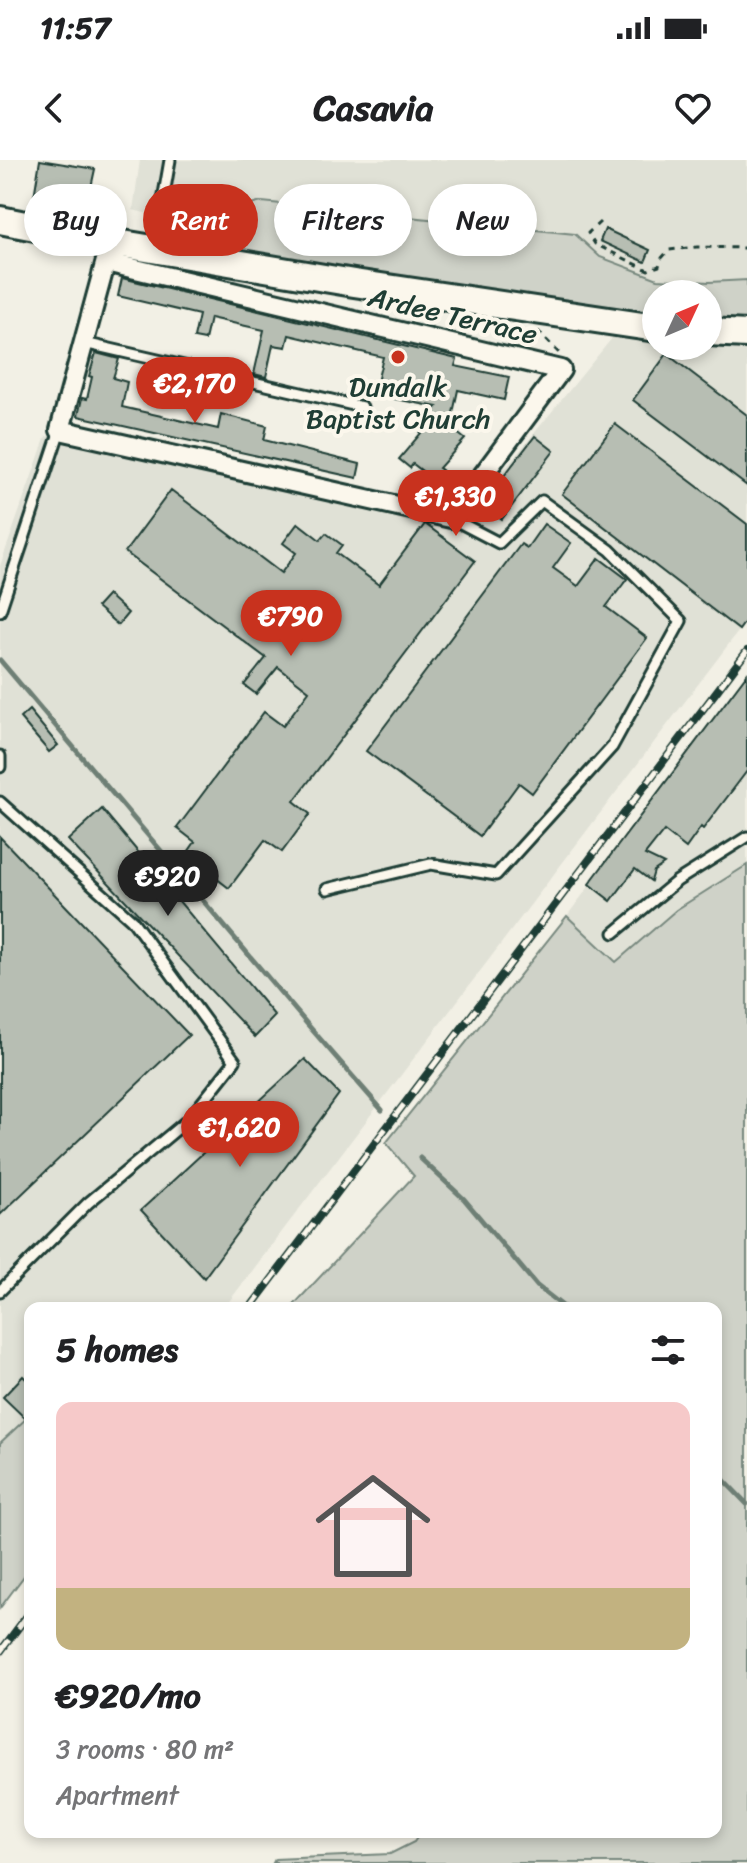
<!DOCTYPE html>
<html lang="en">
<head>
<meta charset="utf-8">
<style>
	body { margin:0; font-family:Sriracha,sans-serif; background:#f6f6f6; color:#202124; height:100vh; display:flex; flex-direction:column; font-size:30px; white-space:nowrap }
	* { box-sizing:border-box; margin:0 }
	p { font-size:26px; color:#757577 }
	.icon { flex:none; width:44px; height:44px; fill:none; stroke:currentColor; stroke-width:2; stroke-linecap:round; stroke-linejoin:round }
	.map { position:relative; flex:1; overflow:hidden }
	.side { position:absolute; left:24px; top:1142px; width:698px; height:536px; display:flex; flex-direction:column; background:#fff; border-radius:16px; box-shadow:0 4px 12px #0003 }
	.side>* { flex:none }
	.banner { position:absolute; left:24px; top:24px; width:700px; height:72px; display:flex; gap:16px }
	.needle { width:52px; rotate:46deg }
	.fabs { position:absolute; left:642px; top:120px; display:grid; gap:16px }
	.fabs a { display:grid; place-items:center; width:80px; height:80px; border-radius:50%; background:#fff; box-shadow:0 4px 12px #0003; font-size:40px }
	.price { position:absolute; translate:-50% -68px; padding:0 18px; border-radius:28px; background:#c8321e; color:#fff; font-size:26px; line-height:52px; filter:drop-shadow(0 2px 4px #0008) }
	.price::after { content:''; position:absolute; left:50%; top:48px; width:24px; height:18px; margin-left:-12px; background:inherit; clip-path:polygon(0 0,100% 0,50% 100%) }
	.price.on { background:#222; color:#fff }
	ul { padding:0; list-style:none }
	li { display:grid; align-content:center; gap:16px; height:424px; padding:0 32px }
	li+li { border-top:2px solid #e0e0e0 }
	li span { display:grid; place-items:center; height:248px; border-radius:16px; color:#555 }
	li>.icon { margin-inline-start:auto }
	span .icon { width:144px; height:144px; fill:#fffc; stroke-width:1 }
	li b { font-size:34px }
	h2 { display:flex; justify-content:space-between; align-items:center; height:96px; padding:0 32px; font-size:34px }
	.chip { padding:0 28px; border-radius:36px; background:#fff; box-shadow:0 4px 12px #0003; font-size:28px; line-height:72px }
	.chip.on { background:#c8321e; color:#fff }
	.status { display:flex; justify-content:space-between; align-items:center; height:56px; padding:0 40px; background:#fff; direction:ltr }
	.status svg { height:22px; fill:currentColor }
	header { display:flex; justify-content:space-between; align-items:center; height:104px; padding:0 32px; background:#fff; font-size:36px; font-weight:700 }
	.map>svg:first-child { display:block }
	.built { fill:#e0e1d6 }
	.green { fill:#cfd2c8; stroke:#77887e; stroke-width:2 }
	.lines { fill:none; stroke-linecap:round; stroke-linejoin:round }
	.stream { stroke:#6e7f75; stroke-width:5 }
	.building { fill:#b7beb3; stroke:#1f3d34; stroke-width:2 }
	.lane-casing { stroke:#1f3d34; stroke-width:15 }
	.street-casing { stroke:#1f3d34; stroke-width:24 }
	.secondary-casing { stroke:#1f3d34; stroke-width:32 }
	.path { stroke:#1f3d34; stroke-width:3; stroke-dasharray:6 6; stroke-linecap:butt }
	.lane { stroke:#fbf7ec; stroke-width:9 }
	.street { stroke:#fbf7ec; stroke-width:18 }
	.secondary { stroke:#fbf7ec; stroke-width:26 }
	.rail-casing { stroke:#1f3d34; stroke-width:8 }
	.rail { stroke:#fbf7ec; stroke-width:5; stroke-dasharray:15; stroke-linecap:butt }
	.poi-dot { fill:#c8321e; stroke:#fbf7ec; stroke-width:3 }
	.labels { text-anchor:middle; stroke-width:8; stroke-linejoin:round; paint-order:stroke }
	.street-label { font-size:28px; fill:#1f3d34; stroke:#fbf7ec }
	.poi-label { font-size:28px; fill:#1f3d34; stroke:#fbf7ec }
</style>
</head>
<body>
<div class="status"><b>11:57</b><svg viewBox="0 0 49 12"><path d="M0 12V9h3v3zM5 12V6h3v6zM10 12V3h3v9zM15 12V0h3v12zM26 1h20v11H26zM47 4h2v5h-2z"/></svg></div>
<header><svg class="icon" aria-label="back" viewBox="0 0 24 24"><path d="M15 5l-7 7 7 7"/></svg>Casavia<svg class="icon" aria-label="heart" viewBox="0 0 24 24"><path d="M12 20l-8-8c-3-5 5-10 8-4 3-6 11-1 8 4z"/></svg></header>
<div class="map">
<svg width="747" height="1703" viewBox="0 0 747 1703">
	<rect width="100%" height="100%" fill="#f2f0e5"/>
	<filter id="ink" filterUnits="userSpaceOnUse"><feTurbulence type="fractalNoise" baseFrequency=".0125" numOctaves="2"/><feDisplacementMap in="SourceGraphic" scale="16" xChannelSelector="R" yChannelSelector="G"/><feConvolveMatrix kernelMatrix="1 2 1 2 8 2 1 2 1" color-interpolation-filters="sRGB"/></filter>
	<g filter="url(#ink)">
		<g class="built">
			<polygon points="140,0 747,0 747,161 708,134 656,134 191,75 181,62 133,50"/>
			<polygon points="617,172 656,176 656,186 708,186 708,182 747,184 747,460 224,1148 30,1148 30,1255 0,1283 0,406 46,276 455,370"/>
			<polygon points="747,514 747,705 676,750 616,802 567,756"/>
		</g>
		<g class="green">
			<polygon points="262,42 575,74 600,97 658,119 709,122 747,120 747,161 708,161 708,134 656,134 656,156 510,137 212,86 191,75 181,62"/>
			<polygon points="747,705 747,1703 273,1703 275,1699 390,1694 414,1682 421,1672 716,1672 716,1148 291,1148 414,1016 386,983 567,756 616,802 676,750"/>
			<polygon points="30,1255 30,1408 0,1448 0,1283"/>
		</g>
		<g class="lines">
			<g class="stream">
				<polyline points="0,500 308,865 382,950"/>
				<polyline points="420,998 464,1039 537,1126 565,1148"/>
				<polyline points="716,1312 747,1344"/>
			</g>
		</g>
		<g class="building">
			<polygon points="40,0 95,9 90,32 74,29 70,51 33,43"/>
			<polygon points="605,69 650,90 645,102 600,81"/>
			<polygon points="122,118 457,199 455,206 509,217 504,240 458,230 450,267 465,279 439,308 442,310 434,320 413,304 410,308 399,299 427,266 424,264 437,247 374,235 383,197 289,175 286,187 273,185 266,217 254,214 264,170 210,158 205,180 194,178 199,155 118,136"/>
			<polygon points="96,193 119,199 113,218 127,222 122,247 218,269 221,254 267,266 264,280 360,304 357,318 78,256 82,238 87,239 92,217 89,216"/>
			<polygon points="667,194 747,255 747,326 633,240"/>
			<polygon points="158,208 235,226 233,233 156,216"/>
			<polygon points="615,264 747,364 747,459 739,470 562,334"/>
			<polygon points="535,276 554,291 502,359 482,344"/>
			<polygon points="171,330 281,413 296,393 283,383 298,363 320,380 326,373 342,385 336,393 379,425 425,364 475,401 294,641 310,654 282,692 265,680 229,728 186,695 195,682 177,668 264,552 283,566 309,531 278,507 256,534 244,525 266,498 125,392"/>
			<polygon points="544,364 571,383 553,408 578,426 599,398 627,419 606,447 647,478 532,633 519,623 480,676 366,591 521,384 527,388"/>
			<polygon points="108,435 128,453 118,465 97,447"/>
			<polygon points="747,514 747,611 703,669 701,667 686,688 664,671 645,695 664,704 654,711 651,721 635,709 611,741 589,724"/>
			<polygon points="29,550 58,585 49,592 20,558"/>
			<polygon points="102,649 275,856 255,877 68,680"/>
			<polygon points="0,677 189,875 0,1055"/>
			<polygon points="305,899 339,934 204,1118 141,1050"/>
			<polygon points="23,1216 30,1223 30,1263 3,1237"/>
		</g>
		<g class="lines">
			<g class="lane-casing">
				<g id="lane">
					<polyline points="155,86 170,0"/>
					<polyline points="84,183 362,247"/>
					<polyline points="0,451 60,270"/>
					<polyline points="0,596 0,607"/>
					<polyline points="0,642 132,760 235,901 189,959 88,1043 0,1131"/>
					<polyline points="327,729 431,704 496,715 612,587 681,461 610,390 542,341 499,383 451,358"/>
					<polyline points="614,773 677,721 747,677"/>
				</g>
			</g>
			<g class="street-casing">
				<polyline id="street" points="106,102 561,210 451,358 60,270 111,82"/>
			</g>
			<g class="secondary-casing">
				<g id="secondary">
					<polyline points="0,60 111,82 354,123 656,168"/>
					<polyline points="708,172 747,174"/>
				</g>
			</g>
			<g class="path">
				<polyline points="600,62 588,73 595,84 648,110 659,106 661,99 669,90 697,87 747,88"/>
				<polyline points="538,171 560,194"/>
			</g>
			<use href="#lane" class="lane"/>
			<use href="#street" class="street"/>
			<use href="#secondary" class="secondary"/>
			<g class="rail-casing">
				<g id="rail">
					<polyline points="250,1148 747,491"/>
					<polyline points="0,1492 30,1452"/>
				</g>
			</g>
			<use href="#rail" class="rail"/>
		</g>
	</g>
	<circle class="poi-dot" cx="398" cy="197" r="8"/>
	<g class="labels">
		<g class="street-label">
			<text transform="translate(453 155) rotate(13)" y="10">Ardee Terrace</text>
		</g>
		<g class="poi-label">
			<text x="398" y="236">Dundalk<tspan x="398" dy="32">Baptist Church</tspan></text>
		</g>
	</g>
</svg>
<div class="fabs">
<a><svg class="needle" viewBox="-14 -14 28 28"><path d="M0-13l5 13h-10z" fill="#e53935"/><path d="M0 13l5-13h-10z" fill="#757577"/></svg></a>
</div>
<b class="price" style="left:195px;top:265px">€2,170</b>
<b class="price" style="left:456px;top:378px">€1,330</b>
<b class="price" style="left:291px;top:498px">€790</b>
<b class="price on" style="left:168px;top:758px">€920</b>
<b class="price" style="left:240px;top:1009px">€1,620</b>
<div class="banner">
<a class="chip">Buy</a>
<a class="chip on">Rent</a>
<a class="chip">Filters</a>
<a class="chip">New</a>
</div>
<section class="side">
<h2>5 homes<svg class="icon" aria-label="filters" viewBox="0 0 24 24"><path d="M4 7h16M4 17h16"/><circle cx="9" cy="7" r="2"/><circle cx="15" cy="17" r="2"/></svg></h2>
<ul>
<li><span style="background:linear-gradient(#f6c9c9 75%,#c2b280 0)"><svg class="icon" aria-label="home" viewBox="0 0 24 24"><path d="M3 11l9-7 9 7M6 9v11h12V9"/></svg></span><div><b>€920/mo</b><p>3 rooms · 80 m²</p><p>Apartment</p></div></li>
</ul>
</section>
</div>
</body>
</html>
